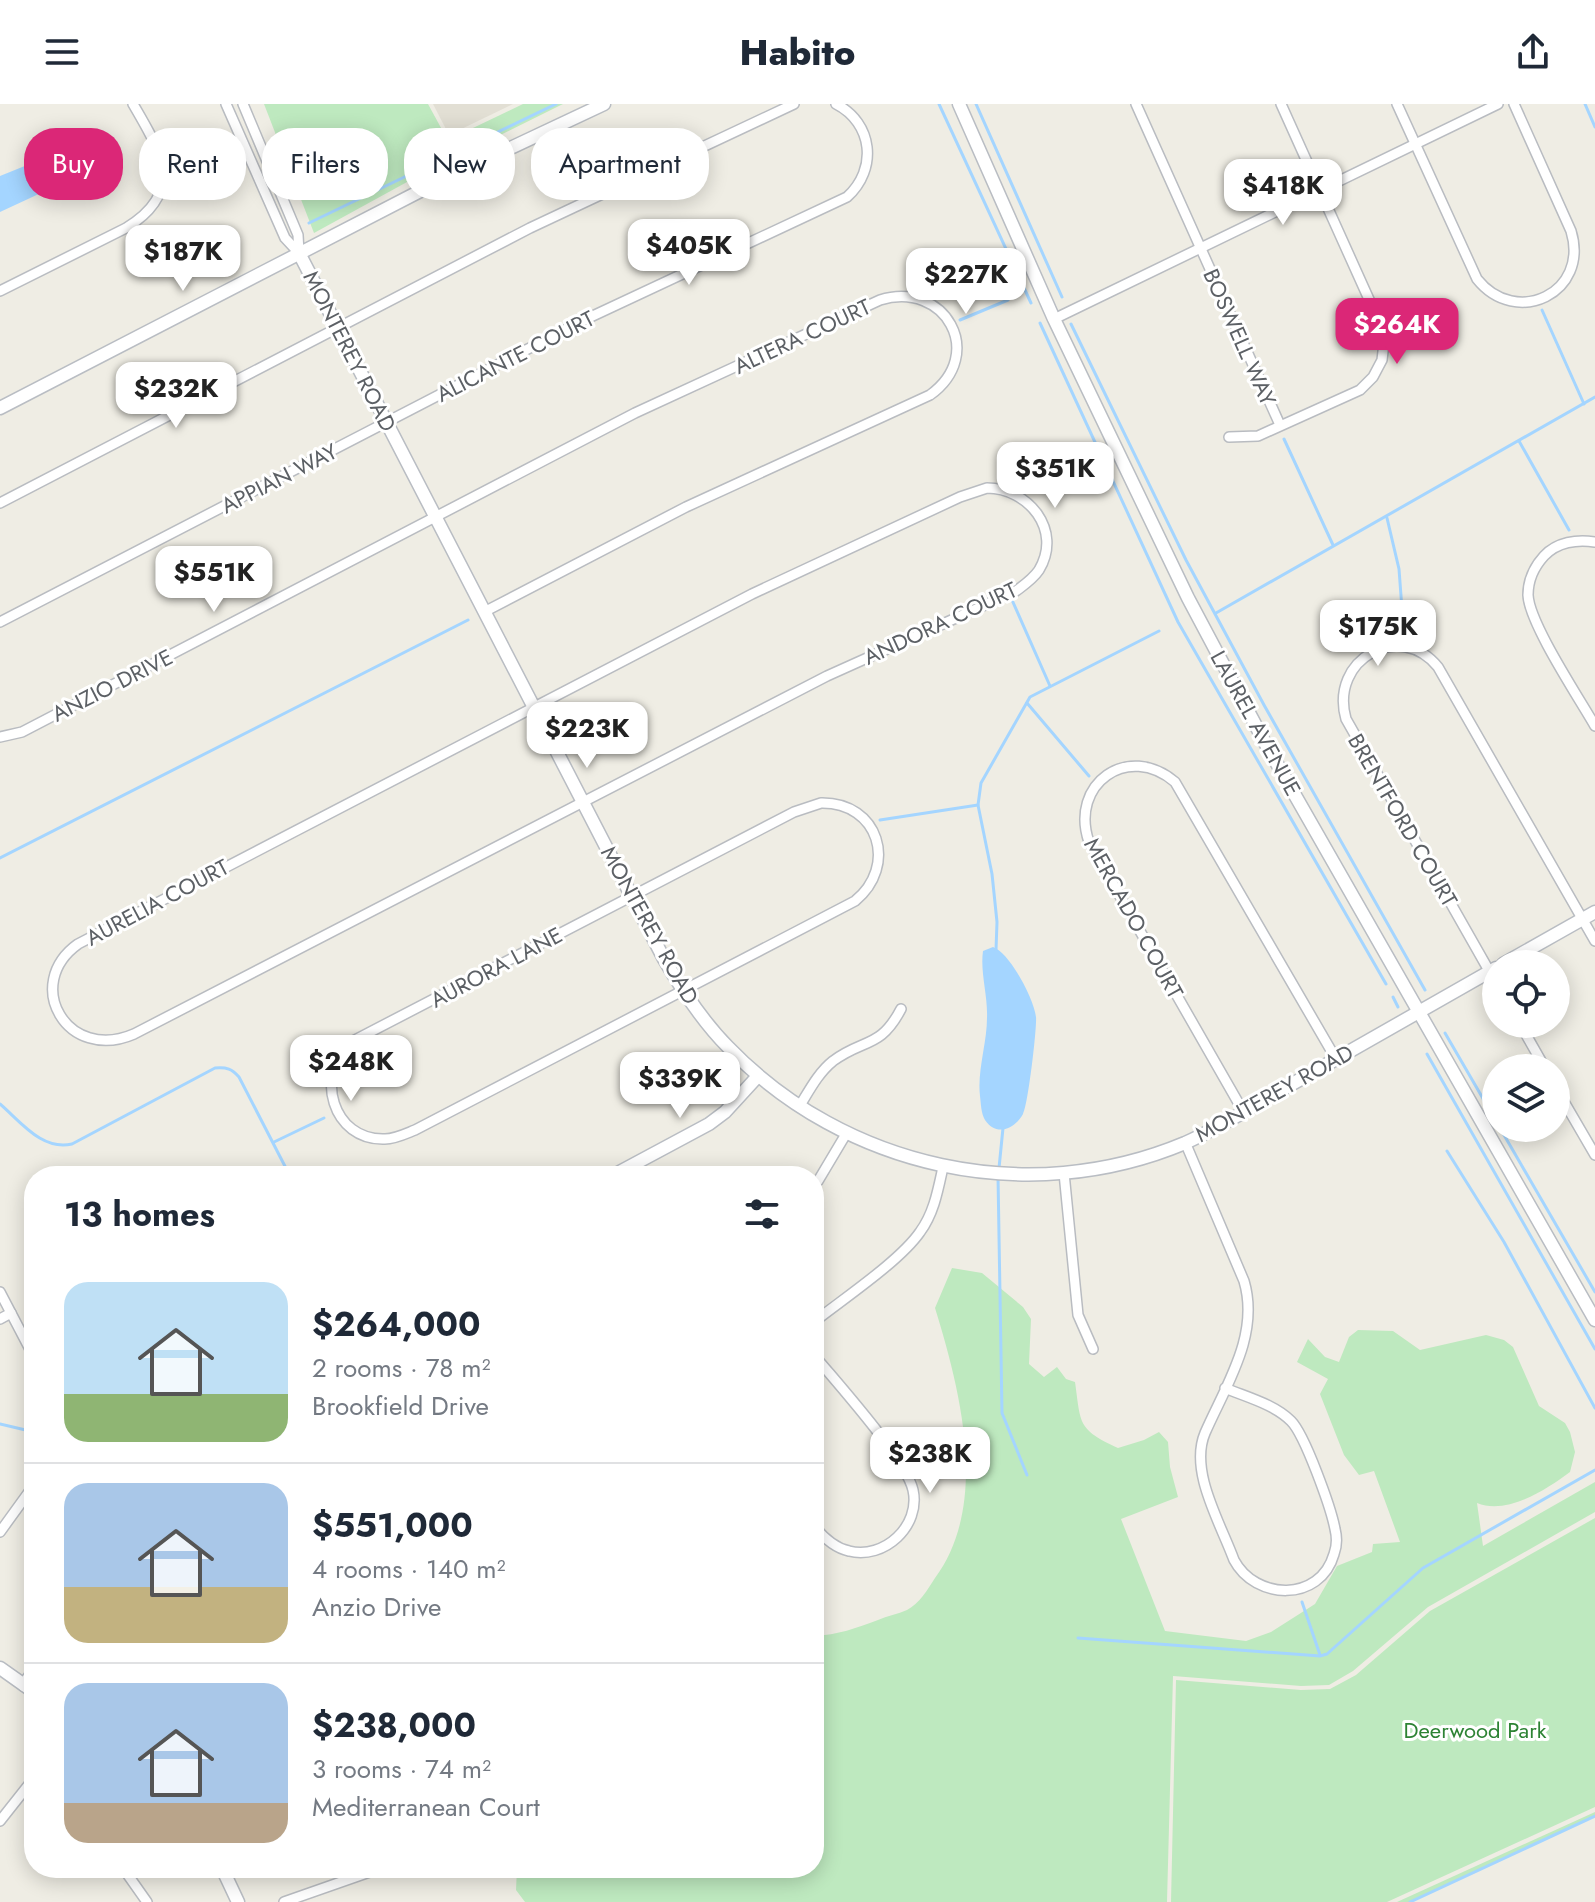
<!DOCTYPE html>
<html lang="en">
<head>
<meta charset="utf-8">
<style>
	body { margin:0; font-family:Jost,sans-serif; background:#f2f2f3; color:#1f2937; height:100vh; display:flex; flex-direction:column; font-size:30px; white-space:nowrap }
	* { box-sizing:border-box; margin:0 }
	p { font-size:26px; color:#747a83 }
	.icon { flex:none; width:44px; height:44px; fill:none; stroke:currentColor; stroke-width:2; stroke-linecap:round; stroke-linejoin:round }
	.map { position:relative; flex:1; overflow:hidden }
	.side { position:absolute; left:24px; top:1062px; width:800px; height:712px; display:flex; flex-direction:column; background:#fff; border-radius:32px; box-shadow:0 4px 20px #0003 }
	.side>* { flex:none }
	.banner { position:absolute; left:24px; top:24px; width:800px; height:72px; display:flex; gap:16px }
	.fabs { position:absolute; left:1482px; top:846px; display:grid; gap:16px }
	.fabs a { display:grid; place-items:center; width:88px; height:88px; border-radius:50%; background:#fff; box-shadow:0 4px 20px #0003; font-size:40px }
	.price { position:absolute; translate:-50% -68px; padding:0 18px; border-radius:16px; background:#fff; color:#222; font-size:26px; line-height:52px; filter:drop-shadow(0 2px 4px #0008) }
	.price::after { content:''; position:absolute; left:50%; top:48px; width:24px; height:18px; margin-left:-12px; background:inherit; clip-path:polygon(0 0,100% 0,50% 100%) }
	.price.on { background:#db2777; color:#fff }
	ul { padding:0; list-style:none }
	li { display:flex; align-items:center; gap:24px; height:200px; padding:0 40px }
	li+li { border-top:2px solid #e0e1e3 }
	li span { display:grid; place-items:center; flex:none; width:224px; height:160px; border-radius:24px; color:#555 }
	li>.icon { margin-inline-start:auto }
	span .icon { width:96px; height:96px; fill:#fffc; stroke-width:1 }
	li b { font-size:34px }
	h2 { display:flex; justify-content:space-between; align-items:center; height:96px; padding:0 40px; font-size:34px }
	.pill { padding:0 28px; border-radius:32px; background:#fff; box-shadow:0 4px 20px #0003; font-size:28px; line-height:72px }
	.pill.on { background:#db2777; color:#fff }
	header { display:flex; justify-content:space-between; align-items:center; height:104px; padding:0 40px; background:#fff; font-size:36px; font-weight:800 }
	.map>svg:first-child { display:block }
	.education { fill:#e2dfd4 }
	.green { fill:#bee9bf }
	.water { fill:#a4d5ff }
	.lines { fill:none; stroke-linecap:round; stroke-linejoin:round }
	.stream { stroke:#a4d5ff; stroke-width:3 }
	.street-casing { stroke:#b9bcc1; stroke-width:12 }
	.secondary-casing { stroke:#b9bdc3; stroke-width:15 }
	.street { stroke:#fff; stroke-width:9 }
	.secondary { stroke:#fff; stroke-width:12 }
	.labels { text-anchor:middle; stroke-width:6; stroke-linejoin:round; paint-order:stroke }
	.street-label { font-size:22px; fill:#5c6065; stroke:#fff }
	.park-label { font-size:22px; fill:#2d8334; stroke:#fff }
</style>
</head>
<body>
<header><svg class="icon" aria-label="menu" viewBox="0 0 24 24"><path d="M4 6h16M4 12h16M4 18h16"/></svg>Habito<svg class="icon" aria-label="share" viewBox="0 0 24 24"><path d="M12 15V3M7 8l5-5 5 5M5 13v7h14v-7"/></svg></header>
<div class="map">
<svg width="1595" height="1798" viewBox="0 0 1595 1798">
	<rect width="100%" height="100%" fill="#efede4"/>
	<polygon class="education" points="433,0 513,0 449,31"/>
	<g class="green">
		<polygon points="264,0 428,0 446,33 450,35 523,0 563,0 418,72 314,129"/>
		<path d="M952,1164L982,1169L1023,1203L1031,1215L1029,1260L1044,1273L1057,1263L1066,1275L1075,1278C1081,1320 1077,1325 1118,1344L1144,1336L1159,1328L1168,1338L1170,1363L1178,1393L1121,1415L1165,1527L1246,1537L1271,1528L1315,1500L1337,1462L1372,1448L1373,1440L1400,1438L1374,1367L1359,1371L1344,1351L1320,1290L1328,1275L1297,1258L1308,1235L1325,1253L1339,1258L1349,1233L1358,1226L1393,1227L1420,1246L1486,1231L1504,1236L1513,1243L1539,1302L1565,1319L1570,1328L1575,1348L1570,1368C1546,1386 1507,1411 1477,1399L1483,1442L1595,1378V1408L1428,1503L1353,1567L1329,1581L1301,1582L1173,1572L1167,1798H525L516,1786L517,1764H814V1532C838,1531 856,1524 878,1516C887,1512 898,1510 907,1506C919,1500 928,1485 935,1474C990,1400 960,1285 935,1204Z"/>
		<polygon points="1595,1414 1595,1703 1387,1798 1171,1798 1176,1576 1301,1586 1330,1585 1356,1571 1430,1507"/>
		<polygon points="1595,1708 1595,1712 1409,1798 1397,1798"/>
	</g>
	<g class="water">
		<polygon points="66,37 79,45 90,61 56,82 0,108 0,72 52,51"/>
		<path d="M993,843C1010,849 1034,895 1036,913C1037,925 1028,1002 1023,1010C1015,1025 996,1033 985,1016C981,1009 981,1000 980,992C977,967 987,939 987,914C988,891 980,869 983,847Z"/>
	</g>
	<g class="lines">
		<g class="stream">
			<polyline points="939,0 1031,199"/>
			<polyline points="976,0 1062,193"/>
			<polyline points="1585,0 1595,23"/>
			<polyline points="309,119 556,0"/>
			<polyline points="1542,206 1584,300"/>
			<polyline points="960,216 1008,196"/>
			<polyline points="1040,219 1178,518 1386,880"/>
			<polyline points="1071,220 1186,456 1264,601 1425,886"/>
			<polyline points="1284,335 1333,441"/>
			<polyline points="1519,337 1569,426"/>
			<polyline points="1387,414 1399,465 1404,532"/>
			<polyline points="1012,496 1050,582"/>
			<polyline points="1216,509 1595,293"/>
			<polyline points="1027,599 1089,672"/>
			<polyline points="880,716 978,701"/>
			<polyline points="0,754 468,516"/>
			<polyline points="996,846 997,818 992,770 978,701 981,679 1030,593 1159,527"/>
			<polyline points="1393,893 1398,903"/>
			<polyline points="1445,929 1496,1017"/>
			<polyline points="1427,950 1595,1245"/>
			<path d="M0,1000C21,1018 42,1047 72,1040L215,964C227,963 232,965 239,973L290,1072"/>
			<polyline points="1500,1024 1595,1188"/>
			<polyline points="1506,1032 1520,1024"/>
			<polyline points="274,1038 324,1014"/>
			<polyline points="1447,1047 1504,1138 1595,1304"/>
			<polyline points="999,1064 1003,1024"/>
			<polyline points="998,1072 1002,1309 1027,1371"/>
			<polyline points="0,1320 34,1328"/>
			<polyline points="1302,1498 1320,1551"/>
			<polyline points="1078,1534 1320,1552 1327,1550 1423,1464 1595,1366"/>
			<polyline points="1410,1798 1595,1712"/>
		</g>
		<g class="street-casing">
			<g id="street">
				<polyline points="226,0 285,134 299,149"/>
				<polyline points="243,0 298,131 299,149"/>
				<polyline points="1136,0 1280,321"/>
				<path d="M1397,0L1477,175C1516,224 1590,189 1571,127L1514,0"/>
				<path d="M0,187L126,124C186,87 161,48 133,0"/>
				<polyline points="1054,215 1498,0"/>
				<polyline points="1229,333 1258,332 1360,286 1373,273 1382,256 1384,239 1381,222 1281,0"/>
				<path d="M987,384C1028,384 1063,426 1039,466C1033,475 1024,481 1016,487L827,572L134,930C67,959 22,880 78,840L752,490L960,393Z"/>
				<polyline points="0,399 530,124 794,0"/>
				<path d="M1595,438C1577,435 1557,438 1544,452C1534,463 1528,476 1528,491C1529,519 1579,594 1595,622"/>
				<path d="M0,518L582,217L847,93C878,65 873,19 836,0"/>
				<path d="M0,633L22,628L635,309L880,196C945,176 987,250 930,291L686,403L484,508"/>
				<path d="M821,699C879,698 898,762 855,797L415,1026C405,1030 395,1035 385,1035C332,1037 314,970 351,938L794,708Z"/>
				<path d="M1496,879L1346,615C1329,555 1400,516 1438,563L1595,837"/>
				<polyline points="1520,920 1545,964"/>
				<polyline points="1556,984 1595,1051"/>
				<path d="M799,1003C809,987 818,969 833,957C864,934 880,945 901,905"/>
				<path d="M1243,1007L1089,738C1069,680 1128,638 1175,678L1336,955"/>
				<path d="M1185,1038L1244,1177C1260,1231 1226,1281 1205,1329C1189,1367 1220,1418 1234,1456C1255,1496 1320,1499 1334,1450C1337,1442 1337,1433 1335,1425C1331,1404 1305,1331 1291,1317C1274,1300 1246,1293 1225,1284"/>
				<polyline points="1064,1069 1078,1211 1093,1245"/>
				<polyline points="814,1080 818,1077 846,1030"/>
				<polyline points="0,1188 34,1253"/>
				<polyline points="0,1215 11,1209"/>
				<path d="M814,1218C843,1195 900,1157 920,1128C934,1109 938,1086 943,1063"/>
				<path d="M814,1251C837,1279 906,1355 913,1386C921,1422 884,1456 849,1447C834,1444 823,1433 814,1422"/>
				<polyline points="0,1428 34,1381"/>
				<polyline points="0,1717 34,1674"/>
				<polyline points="123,1764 147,1798"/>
				<polyline points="284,1798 381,1764"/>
			</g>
		</g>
		<g class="secondary-casing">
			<g id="secondary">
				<polyline points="959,0 1054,215 1188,494 1264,637 1595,1216"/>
				<path d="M299,149L664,855C682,886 702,917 728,943C845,1064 1028,1105 1185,1039C1225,1021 1263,996 1301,975C1366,938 1431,901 1496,864"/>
				<polyline points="0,304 430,82 604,0"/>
				<polyline points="1503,860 1595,808"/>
				<polyline points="612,1072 709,1020 725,1008 758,972"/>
				<polyline points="0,1564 34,1588"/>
				<polyline points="24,1581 34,1567"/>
				<polyline points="222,1764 238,1798"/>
			</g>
		</g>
		<use href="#street" class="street"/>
		<use href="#secondary" class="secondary"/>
	</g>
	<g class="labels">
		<g class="street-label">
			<text transform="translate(802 232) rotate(-25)" y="8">ALTERA COURT</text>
			<text transform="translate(1240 233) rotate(66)" y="8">BOSWELL WAY</text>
			<text transform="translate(350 247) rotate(63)" y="8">MONTEREY ROAD</text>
			<text transform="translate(515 252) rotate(-27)" y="8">ALICANTE COURT</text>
			<text transform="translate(279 374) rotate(-27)" y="8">APPIAN WAY</text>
			<text transform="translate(940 519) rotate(-25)" y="8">ANDORA COURT</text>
			<text transform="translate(112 581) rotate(-27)" y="8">ANZIO DRIVE</text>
			<text transform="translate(1256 619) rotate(61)" y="8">LAUREL AVENUE</text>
			<text transform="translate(1403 716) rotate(60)" y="8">BRENTFORD COURT</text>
			<text transform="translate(157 798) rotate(-28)" y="8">AURELIA COURT</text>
			<text transform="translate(1134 814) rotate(61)" y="8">MERCADO COURT</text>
			<text transform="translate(650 821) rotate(61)" y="8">MONTEREY ROAD</text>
			<text transform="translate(496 863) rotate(-28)" y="8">AURORA LANE</text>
			<text transform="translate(1274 989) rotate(-29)" y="8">MONTEREY ROAD</text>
		</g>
		<g class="park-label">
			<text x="1475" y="1634">Deerwood Park</text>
		</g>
	</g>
</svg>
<div class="fabs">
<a><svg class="icon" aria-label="locate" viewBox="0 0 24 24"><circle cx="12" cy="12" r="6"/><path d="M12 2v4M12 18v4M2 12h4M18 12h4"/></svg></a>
<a><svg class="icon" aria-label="layers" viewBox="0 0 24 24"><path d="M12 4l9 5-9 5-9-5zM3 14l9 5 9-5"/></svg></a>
</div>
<b class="price" style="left:1283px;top:123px">$418K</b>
<b class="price" style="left:689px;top:183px">$405K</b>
<b class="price" style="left:183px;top:189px">$187K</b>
<b class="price" style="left:966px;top:212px">$227K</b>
<b class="price on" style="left:1397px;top:262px">$264K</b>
<b class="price" style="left:176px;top:326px">$232K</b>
<b class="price" style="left:1055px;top:406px">$351K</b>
<b class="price" style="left:214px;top:510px">$551K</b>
<b class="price" style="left:1378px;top:564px">$175K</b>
<b class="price" style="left:587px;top:666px">$223K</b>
<b class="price" style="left:351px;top:999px">$248K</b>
<b class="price" style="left:680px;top:1016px">$339K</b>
<b class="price" style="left:930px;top:1391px">$238K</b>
<div class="banner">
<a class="pill on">Buy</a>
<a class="pill">Rent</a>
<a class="pill">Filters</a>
<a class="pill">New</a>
<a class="pill">Apartment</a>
</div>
<section class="side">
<h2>13 homes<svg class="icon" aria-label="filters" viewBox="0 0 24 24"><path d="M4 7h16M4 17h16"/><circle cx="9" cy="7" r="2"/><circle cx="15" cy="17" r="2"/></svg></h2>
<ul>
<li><span style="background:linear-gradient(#bfe0f5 70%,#8fb573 0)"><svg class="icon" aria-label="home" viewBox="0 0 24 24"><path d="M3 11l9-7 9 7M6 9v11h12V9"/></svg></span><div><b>$264,000</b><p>2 rooms · 78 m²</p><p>Brookfield Drive</p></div></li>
<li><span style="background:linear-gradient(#a9c7e8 65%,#c2b280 0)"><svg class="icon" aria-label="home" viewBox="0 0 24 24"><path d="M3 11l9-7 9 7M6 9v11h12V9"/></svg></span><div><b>$551,000</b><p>4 rooms · 140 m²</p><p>Anzio Drive</p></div></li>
<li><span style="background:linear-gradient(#a9c7e8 75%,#b9a48a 0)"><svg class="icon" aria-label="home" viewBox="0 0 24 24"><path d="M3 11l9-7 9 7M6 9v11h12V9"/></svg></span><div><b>$238,000</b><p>3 rooms · 74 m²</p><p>Mediterranean Court</p></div></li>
</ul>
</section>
</div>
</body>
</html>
